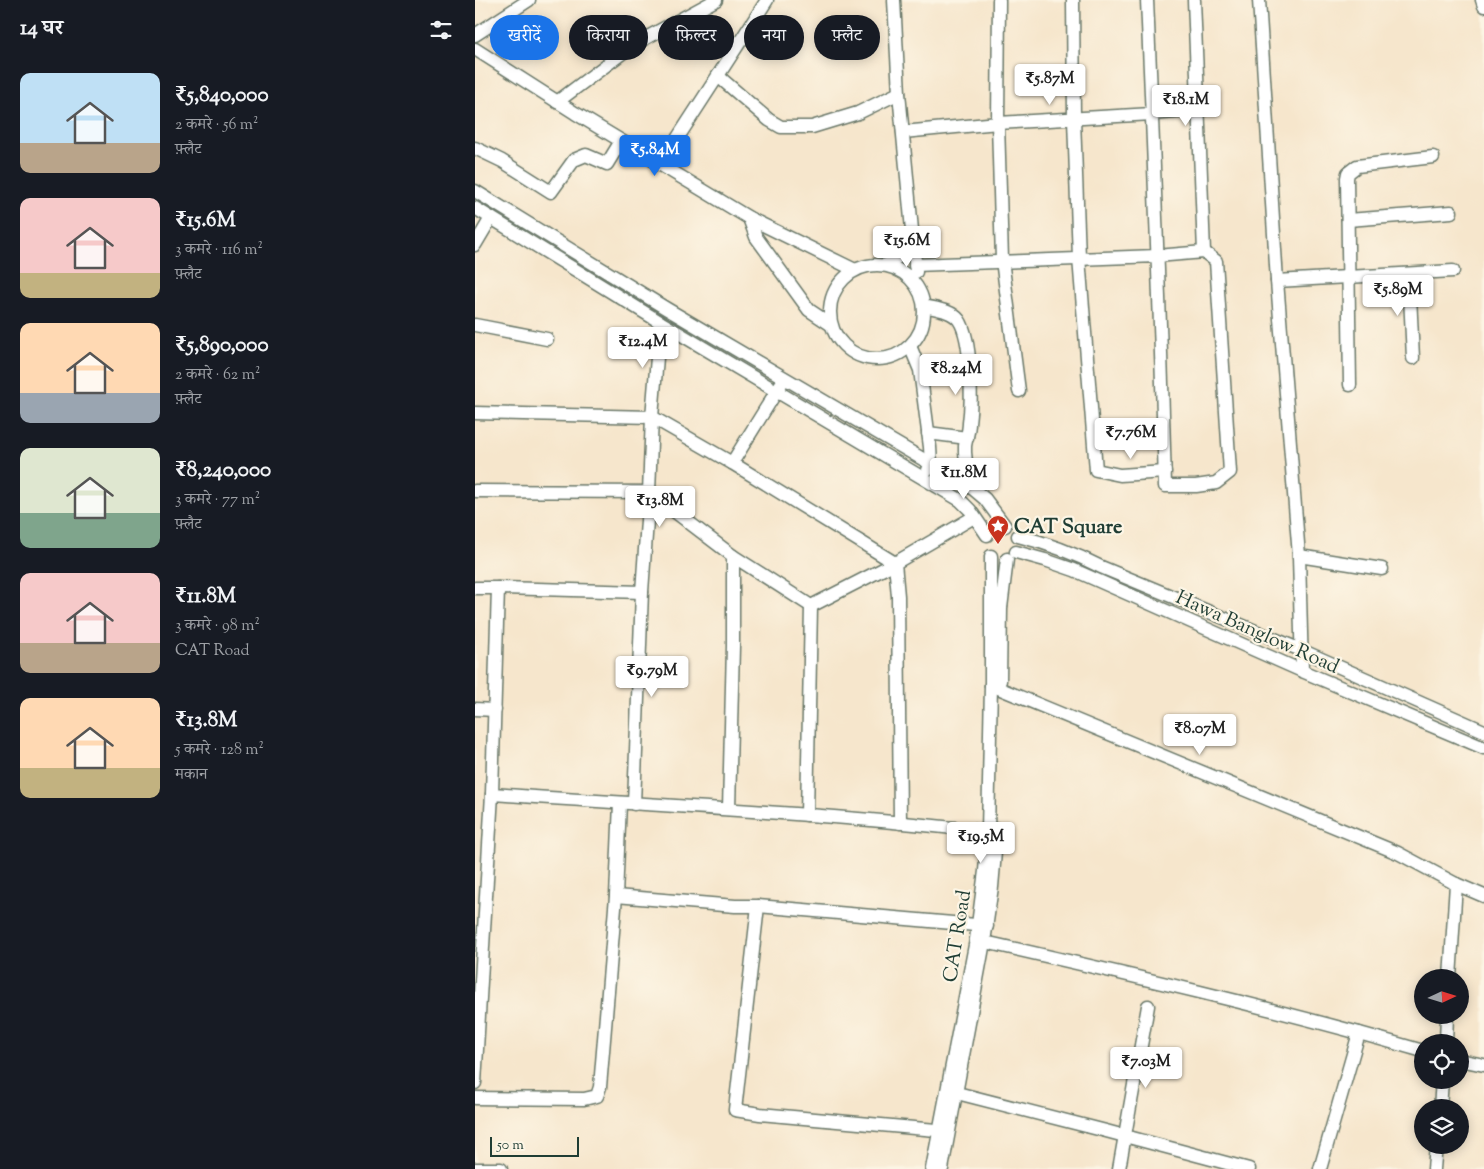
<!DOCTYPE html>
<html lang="hi">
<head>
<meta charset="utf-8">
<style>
	body { margin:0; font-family:"Sorts Mill Goudy","Noto Serif Devanagari",serif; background:#242831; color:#f1f3f6; height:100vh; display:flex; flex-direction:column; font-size:19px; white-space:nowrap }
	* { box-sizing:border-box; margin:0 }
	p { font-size:16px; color:#9ea1a6 }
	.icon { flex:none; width:28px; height:28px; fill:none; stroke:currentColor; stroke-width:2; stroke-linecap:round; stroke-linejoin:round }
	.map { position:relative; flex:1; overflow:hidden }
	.sheet { display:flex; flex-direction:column; background:#171b24; width:475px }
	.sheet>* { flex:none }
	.hud { position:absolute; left:15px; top:15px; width:475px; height:45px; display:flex; gap:10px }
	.needle { width:32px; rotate:86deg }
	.buttons { position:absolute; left:939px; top:969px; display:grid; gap:10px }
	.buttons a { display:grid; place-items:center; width:55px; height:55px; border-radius:50%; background:#171b24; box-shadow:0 2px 12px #0003; font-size:25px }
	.scale { position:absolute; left:15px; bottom:12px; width:89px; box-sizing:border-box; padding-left:5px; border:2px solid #1f3d34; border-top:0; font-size:14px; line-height:18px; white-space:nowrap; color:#1f3d34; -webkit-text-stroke:4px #fcf5e5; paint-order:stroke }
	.price { position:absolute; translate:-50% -42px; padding:0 11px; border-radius:5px; background:#fff; color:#222; font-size:16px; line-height:32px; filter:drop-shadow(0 1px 2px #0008) }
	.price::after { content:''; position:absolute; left:50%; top:30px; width:15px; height:11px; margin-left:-8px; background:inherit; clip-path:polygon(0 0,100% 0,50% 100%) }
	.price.current { background:#1a73e8; color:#fff }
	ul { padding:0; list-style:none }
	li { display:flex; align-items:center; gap:15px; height:125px; padding:0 20px }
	li span { display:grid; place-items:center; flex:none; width:140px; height:100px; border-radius:10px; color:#555 }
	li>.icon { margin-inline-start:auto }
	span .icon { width:60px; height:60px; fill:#fffc; stroke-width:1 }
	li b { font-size:21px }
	h2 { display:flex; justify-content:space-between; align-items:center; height:60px; padding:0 20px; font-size:21px }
	.tag { padding:0 18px; border-radius:22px; background:#171b24; box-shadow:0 2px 12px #0003; font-size:18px; line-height:45px }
	.tag.current { background:#1a73e8; color:#fff }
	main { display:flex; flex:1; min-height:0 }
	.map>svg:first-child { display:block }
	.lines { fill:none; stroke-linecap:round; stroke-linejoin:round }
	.minor-casing { stroke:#6a7869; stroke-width:15 }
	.minor { stroke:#fff; stroke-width:12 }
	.labels { text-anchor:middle; stroke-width:4.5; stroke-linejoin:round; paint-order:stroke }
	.poi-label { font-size:20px; font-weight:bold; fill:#1f3d34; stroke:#fcf5e5; text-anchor:start }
	.street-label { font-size:20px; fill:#1f3d34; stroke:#fcf5e5 }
</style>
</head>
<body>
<main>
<section class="sheet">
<h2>14 घर<svg class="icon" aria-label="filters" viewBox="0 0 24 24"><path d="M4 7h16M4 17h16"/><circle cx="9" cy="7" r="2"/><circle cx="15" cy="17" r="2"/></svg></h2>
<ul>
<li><span style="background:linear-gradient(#bfe0f5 70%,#b9a48a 0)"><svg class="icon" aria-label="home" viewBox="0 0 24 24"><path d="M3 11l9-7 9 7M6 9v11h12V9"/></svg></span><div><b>₹5,840,000</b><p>2 कमरे · 56 m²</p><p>फ़्लैट</p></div></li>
<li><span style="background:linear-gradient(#f6c9c9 75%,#c2b280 0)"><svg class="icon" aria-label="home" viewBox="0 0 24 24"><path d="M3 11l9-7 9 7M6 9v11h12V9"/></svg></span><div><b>₹15.6M</b><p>3 कमरे · 116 m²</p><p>फ़्लैट</p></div></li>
<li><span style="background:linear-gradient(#ffd9b3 70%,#9aa5b1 0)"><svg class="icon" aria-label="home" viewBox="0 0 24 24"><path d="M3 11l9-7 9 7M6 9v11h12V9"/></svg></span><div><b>₹5,890,000</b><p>2 कमरे · 62 m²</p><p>फ़्लैट</p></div></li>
<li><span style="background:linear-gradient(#dfe7d0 65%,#7fa58c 0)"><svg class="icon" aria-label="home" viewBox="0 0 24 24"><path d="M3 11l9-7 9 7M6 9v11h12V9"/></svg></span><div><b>₹8,240,000</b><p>3 कमरे · 77 m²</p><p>फ़्लैट</p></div></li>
<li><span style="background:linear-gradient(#f6c9c9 70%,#b9a48a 0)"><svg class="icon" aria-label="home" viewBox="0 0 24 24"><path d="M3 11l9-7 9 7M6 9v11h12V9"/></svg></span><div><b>₹11.8M</b><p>3 कमरे · 98 m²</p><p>CAT Road</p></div></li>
<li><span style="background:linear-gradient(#ffd9b3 70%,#c2b280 0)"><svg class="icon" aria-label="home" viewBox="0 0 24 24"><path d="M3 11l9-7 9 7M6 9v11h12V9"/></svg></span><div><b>₹13.8M</b><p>5 कमरे · 128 m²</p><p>मकान</p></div></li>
</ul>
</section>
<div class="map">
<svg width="1009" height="1169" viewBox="0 0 1009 1169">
	<rect width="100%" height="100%" fill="#fcf5e5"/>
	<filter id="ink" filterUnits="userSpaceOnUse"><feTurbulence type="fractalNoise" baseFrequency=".02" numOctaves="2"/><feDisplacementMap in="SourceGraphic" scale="10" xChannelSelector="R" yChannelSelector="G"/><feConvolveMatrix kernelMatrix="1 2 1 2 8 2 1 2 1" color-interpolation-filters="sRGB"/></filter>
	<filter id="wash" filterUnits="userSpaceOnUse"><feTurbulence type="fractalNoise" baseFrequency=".0096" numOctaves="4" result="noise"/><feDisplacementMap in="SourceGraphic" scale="20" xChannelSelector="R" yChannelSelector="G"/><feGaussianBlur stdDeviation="1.12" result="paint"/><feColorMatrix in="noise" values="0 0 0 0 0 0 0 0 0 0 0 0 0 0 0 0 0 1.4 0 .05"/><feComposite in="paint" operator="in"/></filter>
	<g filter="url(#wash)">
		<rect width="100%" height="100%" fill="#f6e6cc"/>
	</g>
	<g filter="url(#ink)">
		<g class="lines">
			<g class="minor-casing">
				<g id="minor">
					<polyline points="419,0 424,93 441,272"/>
					<polyline points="524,0 523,123 527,260 544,391"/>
					<polyline points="598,0 599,119 604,258 621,470 645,475 690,472"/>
					<polyline points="719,0 729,252"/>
					<polyline points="784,0 802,281 824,556 827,671"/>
					<polyline points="1007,0 1009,6"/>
					<polyline points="0,35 54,0"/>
					<polyline points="0,49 100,113 274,218 380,270"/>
					<polyline points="243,76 294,120 306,127 337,127 383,113 424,93"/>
					<polyline points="82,102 158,45 241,0"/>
					<polyline points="428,132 523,123 677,114 724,110"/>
					<polyline points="0,148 27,161 76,192 99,160 111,155 132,164 146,141"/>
					<polyline points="185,165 292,0"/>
					<polyline points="0,191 192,309 497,488 510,499 530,526"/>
					<polyline points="0,208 185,322 485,500 495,510 512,535"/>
					<polyline points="274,218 281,237 334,310 355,324"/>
					<polyline points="873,220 976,212"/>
					<polyline points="0,245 16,218"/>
					<circle cx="402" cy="312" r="47"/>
					<polyline points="411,265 438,247"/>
					<path d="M440,265L682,256L729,252L741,261L755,472L741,483L721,486H690C686,324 679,162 672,0"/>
					<polyline points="934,275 938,358"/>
					<polyline points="802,281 978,271"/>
					<path d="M449,306C461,309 476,310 484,320C497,339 497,401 494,423C494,431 491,439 490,446C489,461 494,474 497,488"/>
					<polyline points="0,325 72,339"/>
					<polyline points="435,346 445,370 455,447 456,465 453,470"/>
					<polyline points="306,384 257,463 420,563 423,596 425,823"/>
					<polyline points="875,385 872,178 873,173 882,166 958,157"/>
					<polyline points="0,413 177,417 185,322"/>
					<polyline points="453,433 492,438"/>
					<polyline points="257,463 177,417 174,492 258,556 336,606 420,563 499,517"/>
					<polyline points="0,491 174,492 167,592 23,588"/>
					<path d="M543,536C572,543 599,553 626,567L826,650L1009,731"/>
					<polyline points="541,552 570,560 599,570 827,671 1009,748"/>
					<polyline points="824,556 907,569"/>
					<path d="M0,588H23L17,794C185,806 354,813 522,833"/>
					<polyline points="525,681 526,608 532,559"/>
					<polyline points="516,685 923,853 981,884 1009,896"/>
					<polyline points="0,709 20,710"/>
					<polyline points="159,804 167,592"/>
					<polyline points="254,809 258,646 258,556"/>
					<polyline points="332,815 336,606"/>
					<polyline points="141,896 260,906 283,906 512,926"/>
					<polyline points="283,906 260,1110 285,1114 472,1131"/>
					<path d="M501,940C651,974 800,1008 948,1051"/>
					<polyline points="975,978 981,884"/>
					<polyline points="971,1042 972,1015"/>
					<polyline points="985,1060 1009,1065"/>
					<polyline points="0,1083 17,794"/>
					<polyline points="482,1093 631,1131 774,1169"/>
					<polyline points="0,1098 109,1099 122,1096 125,1087 141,896 145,803"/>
					<polyline points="965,1108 967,1080"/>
					<polyline points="0,1169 26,1169"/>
					<polyline points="457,1169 501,940 510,871 513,832 516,685 516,556"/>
					<polyline points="467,1169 509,942 517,887 522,829"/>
					<polyline points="644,1169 673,1006"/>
					<polyline points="845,1169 884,1033"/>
					<polyline points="959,1169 961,1145"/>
				</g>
			</g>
			<use href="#minor" class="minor"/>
		</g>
	</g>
	<defs>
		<g id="sight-pin" transform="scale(1.125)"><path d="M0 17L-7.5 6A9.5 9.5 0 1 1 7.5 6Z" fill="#c8321e" stroke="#fcf5e5"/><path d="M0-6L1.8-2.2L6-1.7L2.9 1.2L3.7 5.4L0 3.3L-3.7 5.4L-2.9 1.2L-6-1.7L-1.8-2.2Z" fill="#fff"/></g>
	</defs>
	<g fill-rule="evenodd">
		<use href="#sight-pin" x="523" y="526"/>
	</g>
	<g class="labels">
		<g class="poi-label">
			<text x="539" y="533">CAT Square</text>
		</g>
		<g class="street-label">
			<text transform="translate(783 631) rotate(24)" y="7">Hawa Banglow Road</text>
			<text transform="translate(481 936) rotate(-81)" y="7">CAT Road</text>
		</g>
	</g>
</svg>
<div class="buttons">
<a><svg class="needle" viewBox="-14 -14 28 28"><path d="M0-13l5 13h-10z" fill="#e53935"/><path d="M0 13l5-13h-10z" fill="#9ea1a6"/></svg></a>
<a><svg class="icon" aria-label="locate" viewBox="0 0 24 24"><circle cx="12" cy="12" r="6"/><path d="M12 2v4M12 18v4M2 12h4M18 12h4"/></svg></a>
<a><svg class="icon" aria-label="layers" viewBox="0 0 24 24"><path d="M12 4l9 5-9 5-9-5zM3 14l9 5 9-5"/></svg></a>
</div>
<div class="scale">50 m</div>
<b class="price" style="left:575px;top:106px">₹5.87M</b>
<b class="price" style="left:711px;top:127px">₹18.1M</b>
<b class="price current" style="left:180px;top:177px">₹5.84M</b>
<b class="price" style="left:432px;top:268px">₹15.6M</b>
<b class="price" style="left:923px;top:317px">₹5.89M</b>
<b class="price" style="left:168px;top:369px">₹12.4M</b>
<b class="price" style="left:481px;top:396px">₹8.24M</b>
<b class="price" style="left:656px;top:460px">₹7.76M</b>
<b class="price" style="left:489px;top:500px">₹11.8M</b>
<b class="price" style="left:185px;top:528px">₹13.8M</b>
<b class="price" style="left:177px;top:698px">₹9.79M</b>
<b class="price" style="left:725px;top:756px">₹8.07M</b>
<b class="price" style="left:506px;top:864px">₹19.5M</b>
<b class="price" style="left:671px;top:1089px">₹7.03M</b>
<div class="hud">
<a class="tag current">खरीदें</a>
<a class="tag">किराया</a>
<a class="tag">फ़िल्टर</a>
<a class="tag">नया</a>
<a class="tag">फ़्लैट</a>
</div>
</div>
</main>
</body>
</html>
